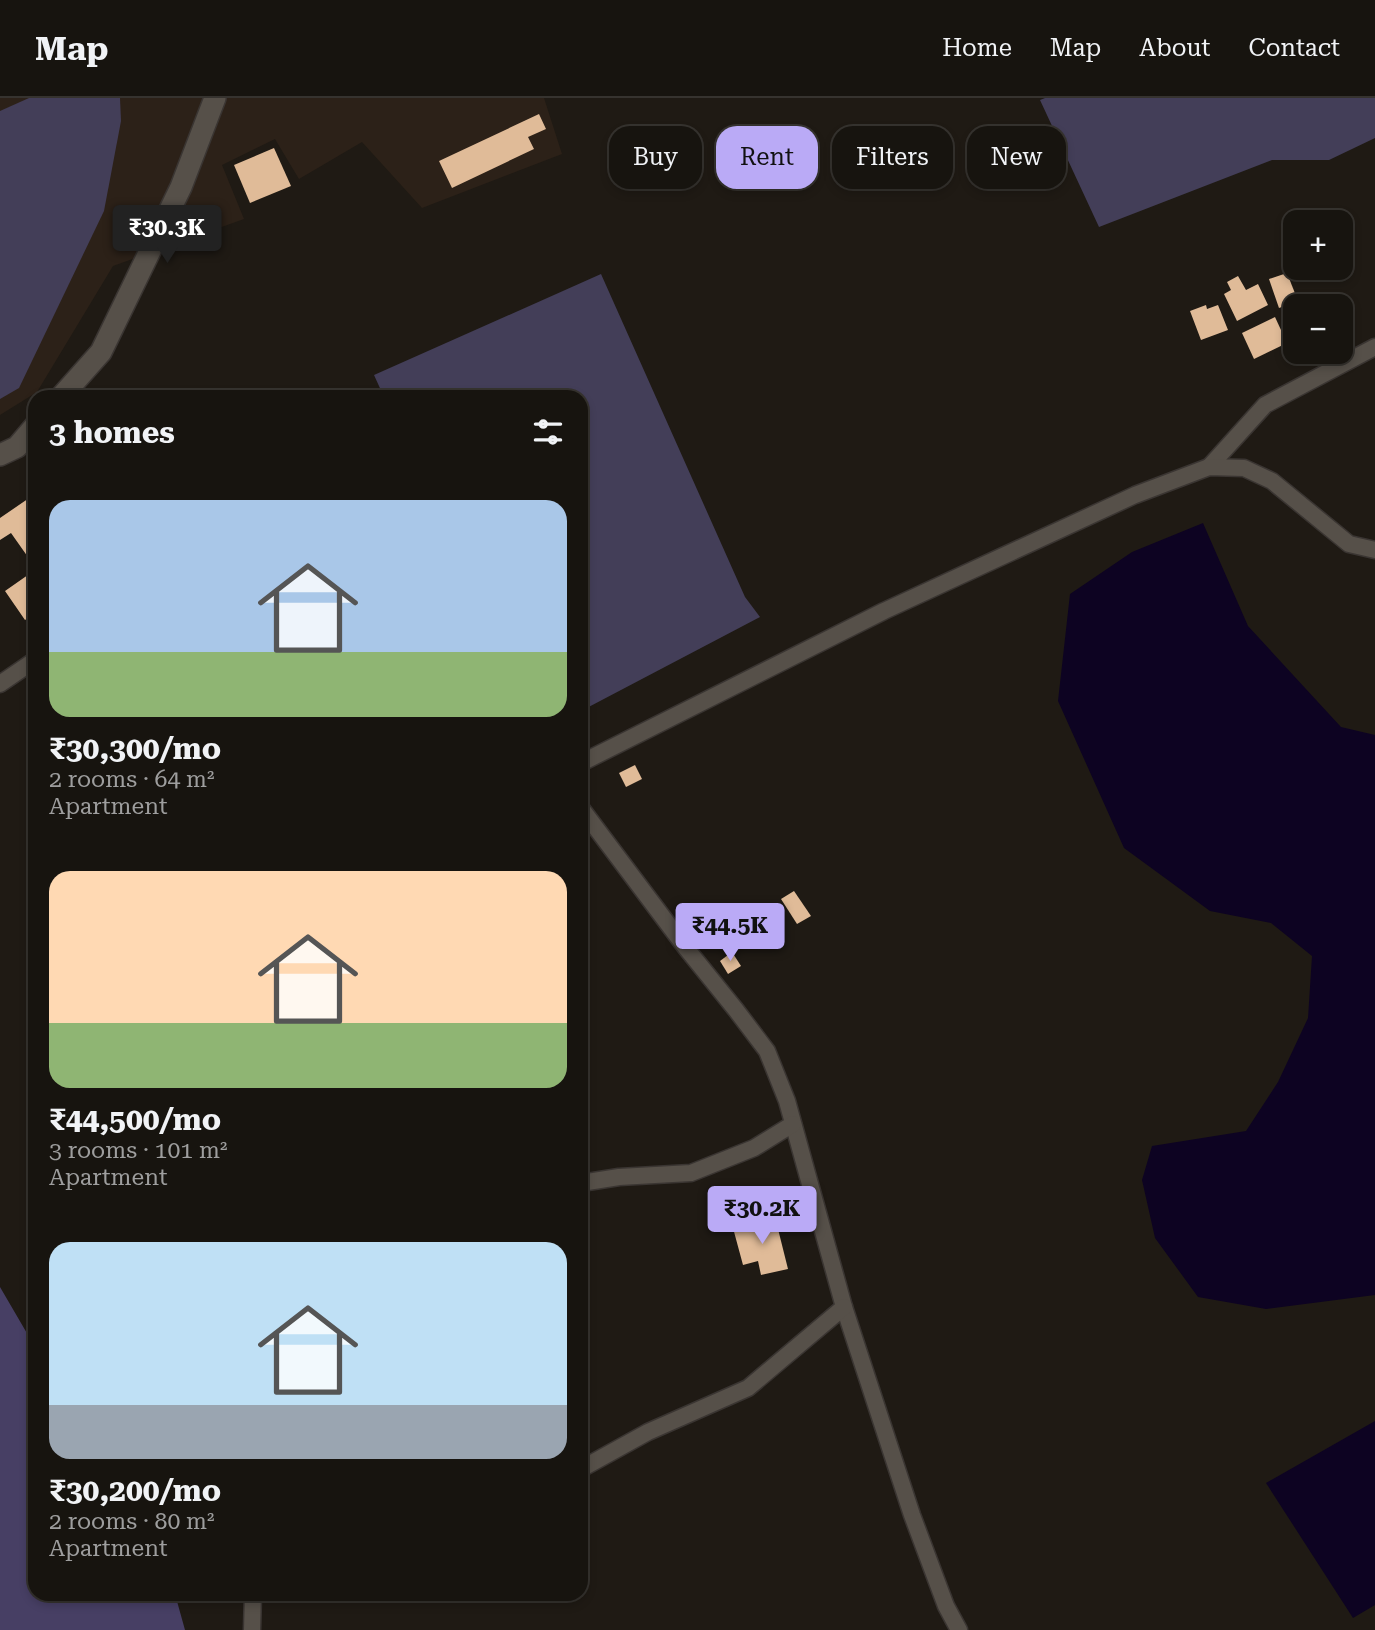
<!DOCTYPE html>
<html lang="en">
<head>
<meta charset="utf-8">
<style>
	body { margin:0; font-family:"Roboto Serif",serif; background:#201d18; color:#f1f3f6; height:100vh; display:flex; flex-direction:column; font-size:26px; white-space:nowrap }
	* { box-sizing:border-box; margin:0 }
	p { font-size:23px; color:#9e9e9e }
	.icon { flex:none; width:38px; height:38px; fill:none; stroke:currentColor; stroke-width:2; stroke-linecap:round; stroke-linejoin:round }
	.map { position:relative; flex:1; overflow:hidden }
	.details { position:absolute; left:28px; top:292px; width:560px; height:1211px; display:flex; flex-direction:column; background:#17140f; border-radius:21px; box-shadow:0 4px 10px #0003,0 0 0 2px #36332f }
	.details>* { flex:none }
	.guide { position:absolute; left:609px; top:28px; width:660px; height:63px; display:flex; gap:14px }
	.controls { position:absolute; left:1283px; top:112px; display:grid; gap:14px }
	.controls a { display:grid; place-items:center; width:70px; height:70px; border-radius:14px; background:#17140f; box-shadow:0 4px 10px #0003,0 0 0 2px #36332f; font-size:35px }
	.price { position:absolute; translate:-50% -60px; padding:0 16px; border-radius:7px; background:#baaaf6; color:#111; font-size:23px; line-height:46px; filter:drop-shadow(0 2px 4px #0008) }
	.price::after { content:''; position:absolute; left:50%; top:42px; width:21px; height:16px; margin-left:-10px; background:inherit; clip-path:polygon(0 0,100% 0,50% 100%) }
	.price.active { background:#222; color:#fff }
	ul { padding:0; list-style:none }
	li { display:grid; align-content:center; gap:14px; height:371px; padding:0 21px }
	li span { display:grid; place-items:center; height:217px; border-radius:21px; color:#555 }
	li>.icon { margin-inline-start:auto }
	span .icon { width:126px; height:126px; fill:#fffc; stroke-width:1 }
	li b { font-size:30px }
	h2 { display:flex; justify-content:space-between; align-items:center; height:84px; padding:0 21px; font-size:30px }
	.tag { padding:0 24px; border-radius:21px; background:#17140f; box-shadow:0 4px 10px #0003,0 0 0 2px #36332f; font-size:24px; line-height:63px }
	.tag.active { background:#baaaf6; color:#111 }
	header { display:flex; align-items:center; gap:42px; box-sizing:border-box; height:98px; padding:0 35px; background:#17140f; border-bottom:2px solid #36332f }
	header strong { font-size:33px }
	nav { display:flex; gap:38px; margin-inline-start:auto; font-size:24px }
	.map>svg:first-child { display:block }
	.built { fill:#2c2118 }
	.green { fill:#433e58 }
	.forest { fill:#473f64 }
	.water { fill:#0d0322 }
	.building { fill:#e0bb98 }
	.lines { fill:none; stroke-linecap:round; stroke-linejoin:round }
	.lane-casing { stroke:#3a3532; stroke-width:19 }
	.street-casing { stroke:#3a3532; stroke-width:24 }
	.lane { stroke:#565049; stroke-width:16 }
	.street { stroke:#565049; stroke-width:21 }
</style>
</head>
<body>
<header>
<strong>Map</strong>
<nav><a>Home</a><a>Map</a><a>About</a><a>Contact</a></nav>
</header>
<div class="map">
<svg width="1375" height="1532" viewBox="0 0 1375 1532">
	<rect width="100%" height="100%" fill="#1f1a14"/>
	<polygon class="built" points="0,0 544,0 562,56 422,110 362,44 299,81 275,41 222,67 244,121 113,168 37,294 0,317"/>
	<g class="green">
		<polygon points="29,0 120,0 121,23 104,113 19,290 0,301 0,13"/>
		<polygon points="1045,0 1375,0 1375,40 1329,62 1272,62 1099,129 1040,2"/>
		<polygon points="601,176 745,499 760,519 581,613 581,299 384,299 374,277"/>
	</g>
	<polygon class="forest" points="0,1189 35,1249 35,1496 175,1496 185,1532 0,1532"/>
	<g class="water">
		<polygon points="1203,425 1248,528 1341,629 1375,637 1375,1197 1266,1211 1198,1199 1155,1140 1142,1082 1152,1048 1246,1033 1278,984 1308,920 1312,858 1271,825 1210,813 1124,750 1058,603 1070,496 1132,454"/>
		<polygon points="1375,1323 1375,1507 1353,1520 1266,1385"/>
	</g>
	<g class="building">
		<polygon points="539,16 546,31 528,39 534,51 452,90 439,63"/>
		<polygon points="274,50 291,88 250,105 234,67"/>
		<polygon points="1287,175 1298,203 1279,210 1269,181"/>
		<polygon points="1238,178 1246,192 1258,186 1268,207 1237,223 1224,196 1231,192 1227,184"/>
		<polygon points="1206,207 1207,211 1218,207 1228,232 1201,242 1190,213"/>
		<polygon points="1275,219 1287,245 1254,261 1242,235"/>
		<polygon points="35,396 35,469 11,435 0,442 0,420"/>
		<polygon points="35,472 35,500 30,504 35,515 25,522 5,493"/>
		<polygon points="635,667 642,681 626,689 619,675"/>
		<polygon points="794,793 811,818 797,826 781,801"/>
		<polygon points="732,854 741,868 728,876 720,863"/>
		<polygon points="775,1119 788,1171 761,1177 758,1163 743,1167 733,1130"/>
	</g>
	<g class="lines">
		<g class="lane-casing">
			<g id="lane">
				<polyline points="1209,369 1265,307 1375,249"/>
				<polyline points="0,586 35,562"/>
				<polyline points="581,665 884,513 1135,397 1209,369 1244,370 1272,383 1349,446 1375,452"/>
				<polyline points="581,710 686,850 736,912 767,953 787,1003 844,1209 912,1417 946,1508 959,1532"/>
				<polyline points="581,1085 619,1079 691,1075 754,1050 793,1026"/>
				<polyline points="581,1371 648,1334 748,1290 844,1209"/>
				<polyline points="252,1532 253,1496"/>
			</g>
		</g>
		<g class="street-casing">
			<g id="street">
				<polyline points="61,299 101,254 181,89 215,0"/>
				<polyline points="0,357 17,349 35,328"/>
			</g>
		</g>
		<use href="#lane" class="lane"/>
		<use href="#street" class="street"/>
	</g>
</svg>
<div class="controls">
<a>+</a>
<a>−</a>
</div>
<b class="price active" style="left:167px;top:167px">₹30.3K</b>
<b class="price" style="left:730px;top:865px">₹44.5K</b>
<b class="price" style="left:762px;top:1148px">₹30.2K</b>
<div class="guide">
<a class="tag">Buy</a>
<a class="tag active">Rent</a>
<a class="tag">Filters</a>
<a class="tag">New</a>
</div>
<section class="details">
<h2>3 homes<svg class="icon" aria-label="filters" viewBox="0 0 24 24"><path d="M4 7h16M4 17h16"/><circle cx="9" cy="7" r="2"/><circle cx="15" cy="17" r="2"/></svg></h2>
<ul>
<li><span style="background:linear-gradient(#a9c7e8 70%,#8fb573 0)"><svg class="icon" aria-label="home" viewBox="0 0 24 24"><path d="M3 11l9-7 9 7M6 9v11h12V9"/></svg></span><div><b>₹30,300/mo</b><p>2 rooms · 64 m²</p><p>Apartment</p></div></li>
<li><span style="background:linear-gradient(#ffd9b3 70%,#8fb573 0)"><svg class="icon" aria-label="home" viewBox="0 0 24 24"><path d="M3 11l9-7 9 7M6 9v11h12V9"/></svg></span><div><b>₹44,500/mo</b><p>3 rooms · 101 m²</p><p>Apartment</p></div></li>
<li><span style="background:linear-gradient(#bfe0f5 75%,#9aa5b1 0)"><svg class="icon" aria-label="home" viewBox="0 0 24 24"><path d="M3 11l9-7 9 7M6 9v11h12V9"/></svg></span><div><b>₹30,200/mo</b><p>2 rooms · 80 m²</p><p>Apartment</p></div></li>
</ul>
</section>
</div>
</body>
</html>
